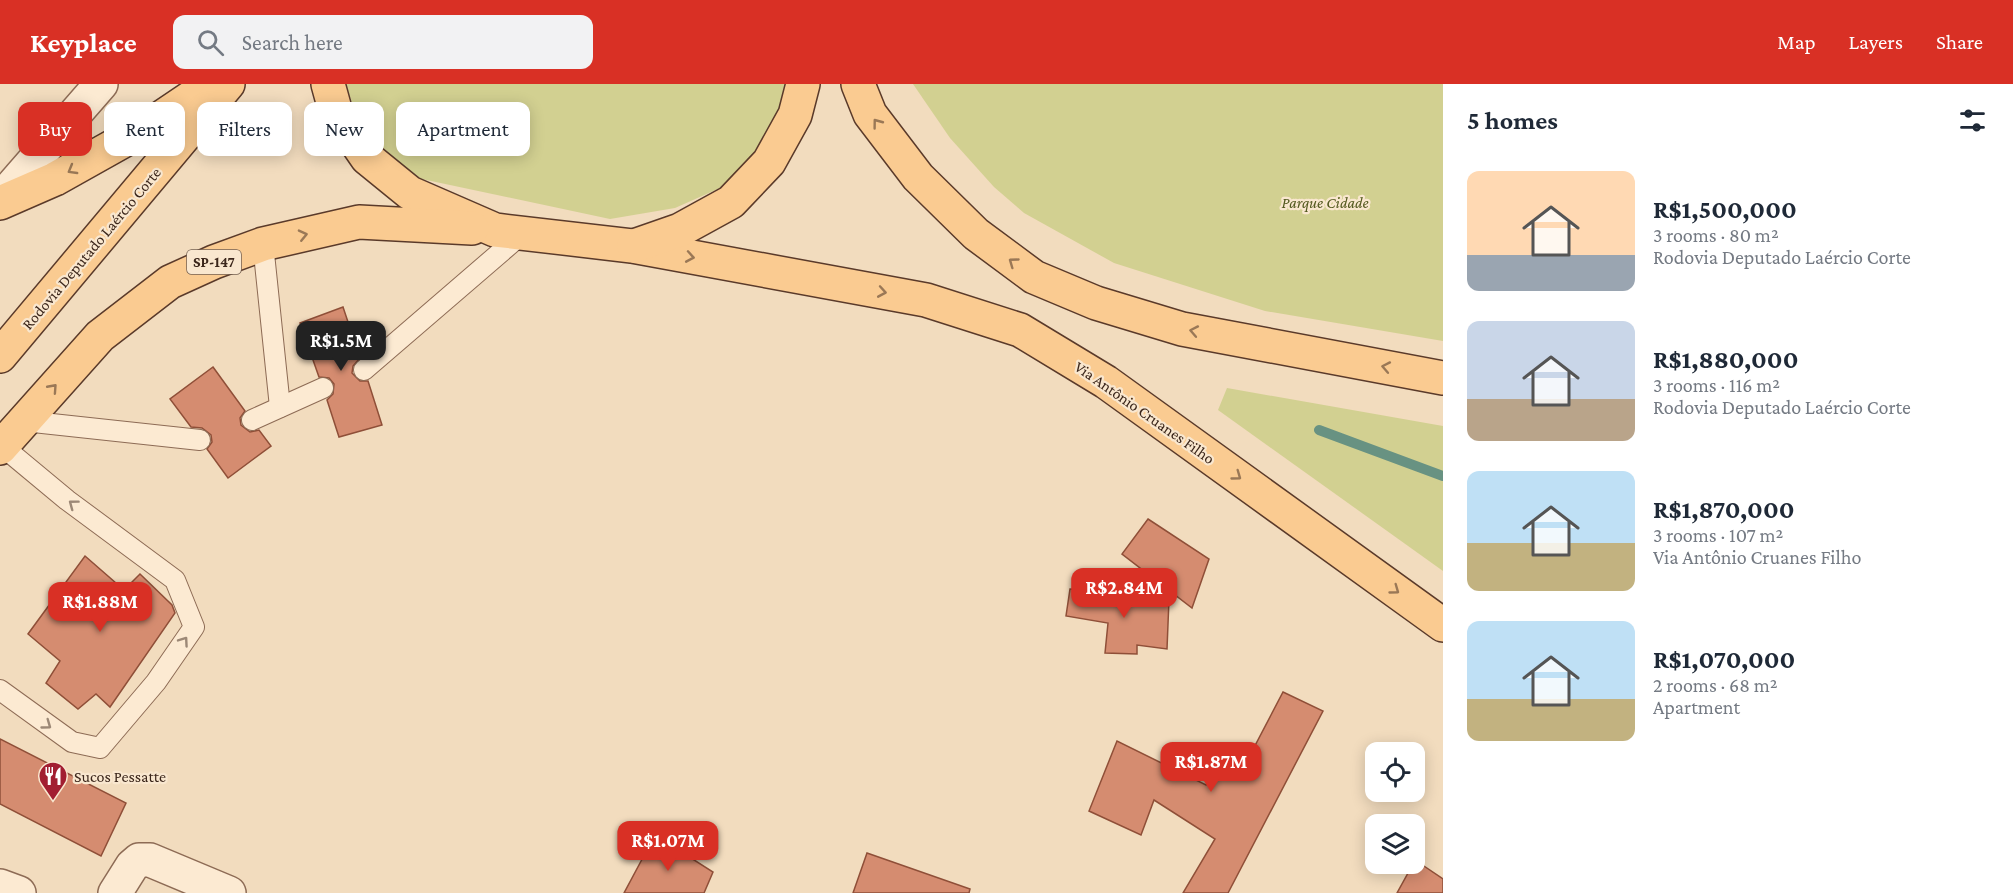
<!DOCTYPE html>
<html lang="en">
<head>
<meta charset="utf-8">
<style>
	body { margin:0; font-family:"Crimson Pro",serif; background:#f2f2f3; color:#1f2937; height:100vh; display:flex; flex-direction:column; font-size:22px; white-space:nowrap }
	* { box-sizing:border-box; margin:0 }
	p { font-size:20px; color:#747a83 }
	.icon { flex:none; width:33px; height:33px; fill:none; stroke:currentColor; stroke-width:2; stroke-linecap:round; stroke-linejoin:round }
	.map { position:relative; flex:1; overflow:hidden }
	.panel { display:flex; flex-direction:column; background:#fff; width:570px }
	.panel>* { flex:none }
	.hud { position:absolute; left:18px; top:18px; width:570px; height:54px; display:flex; gap:12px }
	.fabs { position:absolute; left:1365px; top:658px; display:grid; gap:12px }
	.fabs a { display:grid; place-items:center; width:60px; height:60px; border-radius:12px; background:#fff; box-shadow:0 3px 15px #0003; font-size:30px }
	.price { position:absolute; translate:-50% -51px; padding:0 14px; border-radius:12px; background:#d93025; color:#fff; font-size:20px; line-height:39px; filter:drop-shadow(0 2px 3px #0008) }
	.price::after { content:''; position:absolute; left:50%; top:36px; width:18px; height:14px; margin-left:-9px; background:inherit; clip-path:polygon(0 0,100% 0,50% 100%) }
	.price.on { background:#222; color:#fff }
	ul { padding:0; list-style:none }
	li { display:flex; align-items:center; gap:18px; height:150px; padding:0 24px }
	li span { display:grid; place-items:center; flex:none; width:168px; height:120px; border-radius:12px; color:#555 }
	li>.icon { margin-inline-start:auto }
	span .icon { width:72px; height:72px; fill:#fffc; stroke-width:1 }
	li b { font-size:26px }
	h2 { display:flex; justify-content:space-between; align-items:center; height:72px; padding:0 24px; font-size:26px }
	.chip { padding:0 21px; border-radius:12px; background:#fff; box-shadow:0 3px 15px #0003; font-size:21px; line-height:54px }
	.chip.on { background:#d93025; color:#fff }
	header { display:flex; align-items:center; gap:36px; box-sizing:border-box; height:84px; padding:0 30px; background:#d93025; color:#fff }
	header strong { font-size:28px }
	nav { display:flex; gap:33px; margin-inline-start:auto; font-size:21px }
	.search { width:420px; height:54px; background:#f2f2f3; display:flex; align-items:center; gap:15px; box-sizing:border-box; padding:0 21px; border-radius:12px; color:#747a83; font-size:22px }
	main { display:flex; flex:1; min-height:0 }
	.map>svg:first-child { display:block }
	.green { fill:#d2d091 }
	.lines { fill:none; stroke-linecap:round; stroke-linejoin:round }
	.stream { stroke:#689282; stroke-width:10 }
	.building { fill:#d58c70; stroke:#8f4f38; stroke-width:1.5 }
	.service-casing { stroke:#8d6b55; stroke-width:22 }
	.minor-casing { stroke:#8d6b55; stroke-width:36 }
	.tertiary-casing { stroke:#8d6b55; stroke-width:36 }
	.primary-casing { stroke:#5a3a2a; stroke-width:36 }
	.service { stroke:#fcead2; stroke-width:20 }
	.minor { stroke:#fcead2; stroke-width:33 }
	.tertiary { stroke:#fcead2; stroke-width:33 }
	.primary { stroke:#facb91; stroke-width:33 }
	.oneway { stroke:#9a7856 }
	.oneway2 { stroke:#9c8876 }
	.labels { text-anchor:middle; stroke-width:4.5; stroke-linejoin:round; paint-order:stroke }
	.shield { fill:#f9e7cf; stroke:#746051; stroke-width:1.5 }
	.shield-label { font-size:15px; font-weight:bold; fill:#3b261b }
	.park-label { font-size:16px; font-style:italic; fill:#53591f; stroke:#f9e7cf }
	.street-label { font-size:16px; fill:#3b261b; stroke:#f9e7cf }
	.poi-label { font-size:16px; fill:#3b261b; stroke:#f9e7cf; text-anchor:start }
</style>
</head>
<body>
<header>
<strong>Keyplace</strong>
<div class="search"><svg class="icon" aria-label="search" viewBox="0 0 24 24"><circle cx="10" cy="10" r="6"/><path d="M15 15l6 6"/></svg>Search here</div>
<nav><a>Map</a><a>Layers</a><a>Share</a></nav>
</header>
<main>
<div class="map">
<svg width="1443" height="809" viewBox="0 0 1443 809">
	<rect width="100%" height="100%" fill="#f2dcbe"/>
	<g class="green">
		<polygon points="346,0 788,0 785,19 758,68 720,104 675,124 610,135 417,94 382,63 352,19"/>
		<polygon points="913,0 1443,0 1443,257 1265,227 1114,179 1024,129 994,103 950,54"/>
		<polygon points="1227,304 1443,342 1443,487 1218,326"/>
	</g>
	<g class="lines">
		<polyline class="stream" points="1319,346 1443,392"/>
	</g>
	<g class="building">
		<polygon points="343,223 360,274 353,282 352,289 360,297 368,297 382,341 339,353 327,316 333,310 334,300 329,294 319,293 300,239"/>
		<polygon points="213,283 245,327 240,334 241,341 250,348 259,346 271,362 228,394 207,365 212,358 211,351 202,344 191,343 170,315"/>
		<polygon points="1148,435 1209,475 1192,524 1122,470"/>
		<polygon points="85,472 124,506 140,490 172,521 175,529 110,623 96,610 78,625 46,599 60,577 28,550"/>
		<polygon points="1070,505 1169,515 1167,565 1137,561 1137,570 1105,569 1108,539 1066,532"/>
		<polygon points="1283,608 1323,627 1228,809 1183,809 1215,755 1154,716 1141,751 1089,727 1117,657 1206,701 1213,687 1237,696"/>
		<polygon points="0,655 126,719 101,772 0,720"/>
		<polygon points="655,751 713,788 704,809 624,809"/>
		<polygon points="867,769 970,805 969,809 853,809"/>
		<polygon points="1415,776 1443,795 1443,809 1397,809 1413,780 1414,780"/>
	</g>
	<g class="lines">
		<g class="service-casing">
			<g id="service">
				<polyline points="263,160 280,323"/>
				<polyline points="364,286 523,149"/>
				<polyline points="252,336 323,304"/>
				<polyline points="24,337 200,356"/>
				<polyline points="0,606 72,658 100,664 156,598 194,543 175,496 67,416 2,362"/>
			</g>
		</g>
		<g class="minor-casing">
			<g id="minor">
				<polyline points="0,802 19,809"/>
				<polyline points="115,809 132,782 139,776 150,776 229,809"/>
			</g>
		</g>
		<g class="tertiary-casing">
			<polyline id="tertiary" points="0,116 101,0"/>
		</g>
		<g class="primary-casing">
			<g id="primary">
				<polyline points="328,0 336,29 367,74 410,109 495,146 632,162 926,216 1020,246 1106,298 1443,541"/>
				<polyline points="858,0 870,30 918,93 976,150 1034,193 1096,219 1182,245 1443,294"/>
				<polyline points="0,119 55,95 146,44 211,0"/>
				<polyline points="634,162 680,146 731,118 769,78 795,31 803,0"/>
				<polyline points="0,272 228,0"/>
				<polyline points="0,364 100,252 170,198 214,178 263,160 359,138 472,144"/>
			</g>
		</g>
		<use href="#service" class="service"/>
		<use href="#minor" class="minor"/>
		<use href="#tertiary" class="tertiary"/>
		<use href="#primary" class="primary"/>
	</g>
	<defs><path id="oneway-chevron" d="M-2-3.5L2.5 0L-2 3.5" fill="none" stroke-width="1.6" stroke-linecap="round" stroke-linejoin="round" transform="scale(1.5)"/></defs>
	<g class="oneway">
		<use href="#oneway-chevron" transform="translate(877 39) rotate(-127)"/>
		<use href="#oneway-chevron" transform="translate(72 86) rotate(150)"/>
		<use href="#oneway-chevron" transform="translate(303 151) rotate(-13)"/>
		<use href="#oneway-chevron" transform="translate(690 173) rotate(10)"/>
		<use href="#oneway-chevron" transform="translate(1013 178) rotate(-144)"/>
		<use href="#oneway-chevron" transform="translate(882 208) rotate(10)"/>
		<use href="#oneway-chevron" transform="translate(1194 247) rotate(-169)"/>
		<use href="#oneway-chevron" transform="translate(1386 283) rotate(-169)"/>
		<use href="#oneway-chevron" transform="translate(53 304) rotate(-48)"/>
		<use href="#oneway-chevron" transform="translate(1237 392) rotate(36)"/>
		<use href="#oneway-chevron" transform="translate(1395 506) rotate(36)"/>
	</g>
	<g class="oneway2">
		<use href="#oneway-chevron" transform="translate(73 420) rotate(-143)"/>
		<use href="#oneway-chevron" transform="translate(184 557) rotate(-55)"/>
		<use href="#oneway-chevron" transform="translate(47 641) rotate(36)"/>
	</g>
	<defs>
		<g id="restaurant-pin" transform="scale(1.5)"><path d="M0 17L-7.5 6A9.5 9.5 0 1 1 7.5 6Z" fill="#a21e31" stroke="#f9e7cf"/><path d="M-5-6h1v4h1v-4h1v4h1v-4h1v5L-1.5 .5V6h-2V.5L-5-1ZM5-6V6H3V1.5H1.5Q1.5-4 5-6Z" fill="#fff"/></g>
	</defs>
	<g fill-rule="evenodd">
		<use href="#restaurant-pin" x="53" y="692"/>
	</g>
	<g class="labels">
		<rect class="shield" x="187" y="166" width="54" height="24" rx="4.5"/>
		<g class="shield-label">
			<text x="214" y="183">SP-147</text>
		</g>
		<g class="park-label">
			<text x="1325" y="124">Parque Cidade</text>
		</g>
		<g class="street-label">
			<text transform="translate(91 164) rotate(-50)" y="6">Rodovia Deputado Laércio Corte</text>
			<text transform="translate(1145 328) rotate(35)" y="6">Via Antônio Cruanes Filho</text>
		</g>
		<g class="poi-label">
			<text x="74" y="698">Sucos Pessatte</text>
		</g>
	</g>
</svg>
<div class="fabs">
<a><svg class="icon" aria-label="locate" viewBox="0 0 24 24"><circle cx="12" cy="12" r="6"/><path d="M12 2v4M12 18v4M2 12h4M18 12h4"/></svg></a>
<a><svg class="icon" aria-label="layers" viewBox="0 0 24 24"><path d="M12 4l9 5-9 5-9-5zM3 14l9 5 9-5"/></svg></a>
</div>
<b class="price on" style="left:341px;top:288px">R$1.5M</b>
<b class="price" style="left:1124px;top:535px">R$2.84M</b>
<b class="price" style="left:100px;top:549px">R$1.88M</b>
<b class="price" style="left:1211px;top:709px">R$1.87M</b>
<b class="price" style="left:668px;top:788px">R$1.07M</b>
<div class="hud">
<a class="chip on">Buy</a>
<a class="chip">Rent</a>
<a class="chip">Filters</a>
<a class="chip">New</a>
<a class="chip">Apartment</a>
</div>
</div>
<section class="panel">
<h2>5 homes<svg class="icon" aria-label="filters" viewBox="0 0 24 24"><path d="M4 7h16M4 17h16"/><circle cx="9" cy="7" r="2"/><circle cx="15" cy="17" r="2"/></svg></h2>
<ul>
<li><span style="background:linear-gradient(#ffd9b3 70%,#9aa5b1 0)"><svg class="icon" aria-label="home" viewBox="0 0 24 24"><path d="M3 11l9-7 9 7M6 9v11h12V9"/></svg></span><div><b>R$1,500,000</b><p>3 rooms · 80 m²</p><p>Rodovia Deputado Laércio Corte</p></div></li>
<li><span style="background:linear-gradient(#c9d6e8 65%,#b9a48a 0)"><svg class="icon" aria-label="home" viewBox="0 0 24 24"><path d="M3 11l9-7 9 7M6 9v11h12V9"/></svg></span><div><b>R$1,880,000</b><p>3 rooms · 116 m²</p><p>Rodovia Deputado Laércio Corte</p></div></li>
<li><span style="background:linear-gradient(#bfe0f5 60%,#c2b280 0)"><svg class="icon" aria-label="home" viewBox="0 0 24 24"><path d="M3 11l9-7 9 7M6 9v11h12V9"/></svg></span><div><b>R$1,870,000</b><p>3 rooms · 107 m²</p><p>Via Antônio Cruanes Filho</p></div></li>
<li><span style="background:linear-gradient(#bfe0f5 65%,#c2b280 0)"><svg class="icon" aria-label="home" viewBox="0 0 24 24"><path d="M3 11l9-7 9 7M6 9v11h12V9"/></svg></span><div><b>R$1,070,000</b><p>2 rooms · 68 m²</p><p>Apartment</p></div></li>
</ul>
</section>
</main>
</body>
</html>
